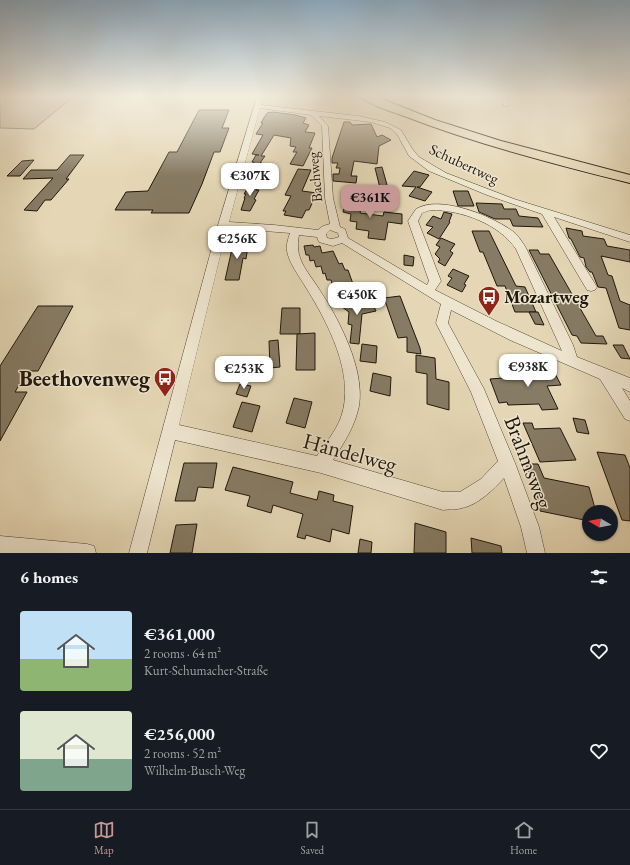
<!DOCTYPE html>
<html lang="en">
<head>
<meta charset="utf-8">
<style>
	body { margin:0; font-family:"EB Garamond",serif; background:#242831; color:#f1f3f6; height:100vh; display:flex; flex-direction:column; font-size:15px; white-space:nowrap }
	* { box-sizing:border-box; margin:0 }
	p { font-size:13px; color:#9ea1a6 }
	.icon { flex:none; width:22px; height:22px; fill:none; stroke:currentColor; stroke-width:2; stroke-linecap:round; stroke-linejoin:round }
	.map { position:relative; height:553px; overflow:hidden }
	.details { display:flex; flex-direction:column; background:#171b24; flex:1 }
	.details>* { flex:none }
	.needle { width:26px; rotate:280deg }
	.controls { position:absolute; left:582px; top:505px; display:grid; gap:8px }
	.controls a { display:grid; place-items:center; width:36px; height:36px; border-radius:50%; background:#171b24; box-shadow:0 1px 3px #0004; font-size:20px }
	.price { position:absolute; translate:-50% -34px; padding:0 9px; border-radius:8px; background:#fff; color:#222; font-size:13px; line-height:26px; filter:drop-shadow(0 1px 2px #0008) }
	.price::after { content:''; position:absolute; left:50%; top:24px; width:12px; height:9px; margin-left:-6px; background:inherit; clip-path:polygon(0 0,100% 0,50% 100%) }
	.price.active { background:#c59692; color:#111 }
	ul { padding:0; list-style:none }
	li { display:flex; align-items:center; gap:12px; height:100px; padding:0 20px }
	li span { display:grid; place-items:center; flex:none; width:112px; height:80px; border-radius:4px; color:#555 }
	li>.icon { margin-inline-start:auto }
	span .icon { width:48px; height:48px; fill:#fffc; stroke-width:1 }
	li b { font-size:17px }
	h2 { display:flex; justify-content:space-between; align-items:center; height:48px; padding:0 20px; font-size:17px }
	.menu { display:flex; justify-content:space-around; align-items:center; height:56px; border-top:1px solid #363941; background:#171b24; font-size:11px; color:#9ea1a6 }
	.menu a { display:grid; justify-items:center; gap:2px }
	.menu .active { color:#c59692 }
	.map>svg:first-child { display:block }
	.green { fill:#c3b698; stroke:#716652 }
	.building { fill:#867b64; stroke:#1f170c }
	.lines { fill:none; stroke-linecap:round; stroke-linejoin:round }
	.minor-casing { stroke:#504736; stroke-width:1 }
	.primary-casing { stroke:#1f170c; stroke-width:2 }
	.minor { fill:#eee5cf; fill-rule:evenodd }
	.primary { fill:#e5d7b5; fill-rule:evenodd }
	.rail-casing { stroke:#1f170c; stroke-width:3 }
	.rail { stroke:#eee5cf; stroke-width:2; stroke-dasharray:5.5; stroke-linecap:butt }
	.labels { text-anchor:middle; stroke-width:3; stroke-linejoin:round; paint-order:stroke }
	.far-street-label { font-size:15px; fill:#1f170c; stroke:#eee5cf }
	.poi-label { font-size:18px; font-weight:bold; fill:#1f170c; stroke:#eee5cf; text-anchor:start }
	.near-poi-label { font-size:22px; font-weight:bold; fill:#1f170c; stroke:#eee5cf; text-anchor:end }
	.near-street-label { font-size:22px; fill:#1f170c; stroke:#eee5cf }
</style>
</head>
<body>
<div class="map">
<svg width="630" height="553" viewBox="0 0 630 553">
	<rect width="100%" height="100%" fill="#e5d7b5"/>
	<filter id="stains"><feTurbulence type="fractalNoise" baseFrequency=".005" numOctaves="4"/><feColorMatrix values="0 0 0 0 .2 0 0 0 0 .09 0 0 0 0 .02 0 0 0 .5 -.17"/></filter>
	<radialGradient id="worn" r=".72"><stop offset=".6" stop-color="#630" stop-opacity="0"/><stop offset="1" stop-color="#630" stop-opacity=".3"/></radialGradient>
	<polygon class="green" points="0,97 73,97 34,129 0,128"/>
	<g class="building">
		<polygon points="199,110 229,110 222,128 229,128 220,152 214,152 202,184 189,213 151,213 153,210 115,210 126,192 148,191 169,152 177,152"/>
		<polygon points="273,112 295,115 306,118 303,123 309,125 305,132 315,133 309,148 312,148 303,166 290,164 297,152 293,152 296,147 290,146 291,138 274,135 261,156 265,156 260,163 262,163 258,171 249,170 254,162 252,162 256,155 259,155 252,154 263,135 256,134 263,123 261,123 262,121 267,113"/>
		<polygon points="344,122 350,122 352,125 371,124 377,137 382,135 391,140 379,146 377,164 354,161 351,176 357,176 356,183 333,181 333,174 339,174 340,168 336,168 338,163 332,163 332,158"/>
		<polygon points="70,155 84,155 66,179 69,179 51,200 45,200 37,211 24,210 53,178 23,179 31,170 57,170"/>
		<polygon points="34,160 20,176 7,176 22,161"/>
		<polygon points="382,167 389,192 381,192 375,168"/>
		<polygon points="298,169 311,170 302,191 317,193 309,210 306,210 302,218 284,215 286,211 283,211 291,196 285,195"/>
		<polygon points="253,170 261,171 258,176 260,176 255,184 247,183"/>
		<polygon points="414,171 429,175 420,187 417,187 432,192 425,201 409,196 416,187 402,186"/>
		<polygon points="251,183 259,184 256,190 259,190 254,199 256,200 250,211 241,210 245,198 244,198 246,194 244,194"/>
		<polygon points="453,191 468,191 474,206 458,206"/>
		<polygon points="347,197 363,199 360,213 383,216 384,212 402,214 402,224 388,222 385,240 368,238 369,231 356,229 357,222 350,221 351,214 343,212"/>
		<polygon points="476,203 502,204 504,209 516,209 519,216 538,218 543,227 513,226 510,219 495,219 479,212"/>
		<polygon points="444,212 452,214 449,222 450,222 439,239 427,233 433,227 426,225 433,216 441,219"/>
		<polygon points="566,228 582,231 583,236 604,239 607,246 630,250 630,262 601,256 608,275 612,276 620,301 630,305 630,330 619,328 606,288 598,287 592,272 590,272 586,267 584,258 580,257 571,239 569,238"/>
		<polygon points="472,231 489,231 516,286 525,287 536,312 515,312 505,286 497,286 483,252 480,252"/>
		<polygon points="441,238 455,244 450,251 453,253 445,266 438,262 440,259 435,254 440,247 436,245"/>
		<polygon points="234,240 247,240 245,246 248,246 246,259 243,258 239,280 225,280"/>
		<polygon points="313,245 314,247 320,246 322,253 333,251 339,264 342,263 345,270 348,270 353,284 333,287 331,280 327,280 325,273 323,274 321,266 316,267 314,260 310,261 309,255 306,255 304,246"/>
		<polygon points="529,250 538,250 540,254 549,254 596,336 603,336 607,344 581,343 577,336 572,335"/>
		<polygon points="404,255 414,257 413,266 404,265"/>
		<polygon points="453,269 469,276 464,284 466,285 462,292 447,285 452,278 448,276"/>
		<polygon points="400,296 420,348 421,354 407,352 407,337 398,338 384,298"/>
		<polygon points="346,297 355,304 370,299 376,311 362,314 359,344 350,343 352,325 348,324 349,312 338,304"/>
		<polygon points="38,306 73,306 38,371 27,371 15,392 27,392 0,441 0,366"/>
		<polygon points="282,308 300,308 300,334 280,334"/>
		<polygon points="529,312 538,312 544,325 535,324"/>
		<polygon points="315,333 315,370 296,370 297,334"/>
		<polygon points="278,340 280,367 270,368 269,341"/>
		<polygon points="362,344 377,346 376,363 360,361"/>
		<polygon points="613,345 623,345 630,359 621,358"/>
		<polygon points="416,355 435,358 436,379 449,382 449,410 427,404 427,374 416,372"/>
		<polygon points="551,366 561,385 547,386 558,409 542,410 539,404 508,405 507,402 499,403 490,379 503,378 502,376 519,375 517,373 531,373 528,367"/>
		<polygon points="373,373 391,377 390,396 370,391"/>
		<polygon points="240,384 251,386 247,397 236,394"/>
		<polygon points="294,398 312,402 305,428 286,423"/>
		<polygon points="242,402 260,406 252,432 233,427"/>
		<polygon points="573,418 585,420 589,434 577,432"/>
		<polygon points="523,423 532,423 534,429 560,428 576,460 540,462"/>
		<polygon points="597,452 625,455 630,468 630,521 622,520"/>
		<polygon points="184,463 217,463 213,488 198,487 195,501 175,501"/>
		<polygon points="526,464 538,464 544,478 589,487 596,512 589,512 589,521 540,511 532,472 529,472"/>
		<polygon points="233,467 293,482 290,493 317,500 319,491 334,495 333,501 353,506 349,534 332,529 330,542 306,535 305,539 297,537 303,514 273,505 271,513 247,506 250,496 225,490"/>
		<polygon points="415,523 446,532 446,553 414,553"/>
		<polygon points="197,524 192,553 170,553 176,525"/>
		<polygon points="471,538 501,546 502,553 472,553"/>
		<polygon points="360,539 372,542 371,553 358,553"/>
	</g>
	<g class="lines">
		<g class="minor-casing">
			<g id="minor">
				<path d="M257,97H263L261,105L358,116L385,122L401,130L413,150L419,157L446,173L514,199L630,235V242L554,217L597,287L595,290L591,291L587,290L542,214L487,195L429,171L409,156L397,134L390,128L371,122L319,116L328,126L333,198L340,227L345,229L348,238L427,285L429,281L408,221L416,209C440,194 495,217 515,233C519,237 523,243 526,248L573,345L577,357L630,378V392L622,388L630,401V421L625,419L600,379L510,340L451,310L448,323L484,389L515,463L539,527L545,553H527L521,527L504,478C494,489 478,505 462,508C457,510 449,509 443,510L321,473L175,440L147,553H129L218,225ZM260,108L311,115L322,126L325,198L330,224L323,226L318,230L274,225L229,222ZM431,210C462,210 499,224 516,249L562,351L496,321L435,290L441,281L418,221L422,213ZM227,228L290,233C288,239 286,245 287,251C289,263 299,276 305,286C327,321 356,375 341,417C336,431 325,444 317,456L179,425ZM330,230L338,233L339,237L332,239L327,238L326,234ZM299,235L317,237L319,242L333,246L342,243L441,304L436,323L471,392L498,461L481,479L460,492H443L333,460C344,443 355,426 359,406C365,369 339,319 319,289C307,270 294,259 299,235Z"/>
				<polygon points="502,97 508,97 508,106 504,106"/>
				<polygon points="0,536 87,544 94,546 96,553 0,553"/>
			</g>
		</g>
		<g class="primary-casing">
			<path id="primary" d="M362,97H377L435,120L501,141L630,175V183C553,164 477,144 404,116C393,112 369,105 362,97Z"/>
		</g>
		<use href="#minor" class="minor"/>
		<use href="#primary" class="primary"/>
		<g class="rail-casing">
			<polyline id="rail" points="627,97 630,99"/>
		</g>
		<use href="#rail" class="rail"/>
	</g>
	<linearGradient id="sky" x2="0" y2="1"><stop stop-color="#8ca8bd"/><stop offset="0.55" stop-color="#f3edde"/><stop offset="1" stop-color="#f3edde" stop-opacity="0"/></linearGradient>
	<rect width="630" height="175" fill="url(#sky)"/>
	<defs>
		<g id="bus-pin" transform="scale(1.15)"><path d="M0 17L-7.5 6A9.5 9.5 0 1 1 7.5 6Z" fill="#8f2418" stroke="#eee5cf"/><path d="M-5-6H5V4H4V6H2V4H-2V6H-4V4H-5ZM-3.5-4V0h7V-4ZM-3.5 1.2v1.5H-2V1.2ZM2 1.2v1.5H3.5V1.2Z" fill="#fff"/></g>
	</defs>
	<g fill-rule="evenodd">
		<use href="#bus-pin" x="489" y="297"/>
		<use href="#bus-pin" x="165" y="378"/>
	</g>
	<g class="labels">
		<g class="far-street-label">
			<text transform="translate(464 164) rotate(25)" y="5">Schubertweg</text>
			<text transform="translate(315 177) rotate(-95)" y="5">Bachweg</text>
		</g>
		<g class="poi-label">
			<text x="504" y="303">Mozartweg</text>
		</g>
		<g class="near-poi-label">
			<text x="150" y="386">Beethovenweg</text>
		</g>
		<g class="near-street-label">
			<text transform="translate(350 452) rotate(15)" y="8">Händelweg</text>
			<text transform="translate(529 462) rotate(69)" y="8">Brahmsweg</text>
		</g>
	</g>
	<rect width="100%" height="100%" filter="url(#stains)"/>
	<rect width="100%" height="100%" fill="url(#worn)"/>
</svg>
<div class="controls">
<a><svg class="needle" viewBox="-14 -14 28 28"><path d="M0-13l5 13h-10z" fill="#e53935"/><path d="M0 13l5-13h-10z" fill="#9ea1a6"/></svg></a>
</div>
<b class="price" style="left:250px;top:197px">€307K</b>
<b class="price active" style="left:370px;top:219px">€361K</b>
<b class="price" style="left:237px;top:260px">€256K</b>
<b class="price" style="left:357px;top:316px">€450K</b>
<b class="price" style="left:528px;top:388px">€938K</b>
<b class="price" style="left:244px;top:390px">€253K</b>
</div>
<section class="details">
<h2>6 homes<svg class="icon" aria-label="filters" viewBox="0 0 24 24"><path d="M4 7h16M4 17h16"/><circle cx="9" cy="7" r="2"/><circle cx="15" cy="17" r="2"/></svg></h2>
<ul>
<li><span style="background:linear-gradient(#bfe0f5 60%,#8fb573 0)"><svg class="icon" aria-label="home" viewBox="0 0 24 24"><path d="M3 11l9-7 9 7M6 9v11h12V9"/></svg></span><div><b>€361,000</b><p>2 rooms · 64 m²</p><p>Kurt-Schumacher-Straße</p></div><svg class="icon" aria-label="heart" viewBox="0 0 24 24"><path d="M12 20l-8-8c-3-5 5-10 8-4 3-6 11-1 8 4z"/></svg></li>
<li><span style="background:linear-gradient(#dfe7d0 60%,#7fa58c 0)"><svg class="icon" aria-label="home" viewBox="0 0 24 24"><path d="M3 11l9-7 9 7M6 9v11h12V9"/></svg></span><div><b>€256,000</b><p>2 rooms · 52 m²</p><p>Wilhelm-Busch-Weg</p></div><svg class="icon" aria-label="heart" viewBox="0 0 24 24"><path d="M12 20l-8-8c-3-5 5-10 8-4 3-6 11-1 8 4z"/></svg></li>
</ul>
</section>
<nav class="menu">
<a class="active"><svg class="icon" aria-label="map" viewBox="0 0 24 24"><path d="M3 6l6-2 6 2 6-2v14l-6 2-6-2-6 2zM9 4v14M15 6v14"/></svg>Map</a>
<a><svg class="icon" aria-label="saved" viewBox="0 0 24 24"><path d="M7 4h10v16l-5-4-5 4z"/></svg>Saved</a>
<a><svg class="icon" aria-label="home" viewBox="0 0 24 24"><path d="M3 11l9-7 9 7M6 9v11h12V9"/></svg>Home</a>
</nav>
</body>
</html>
